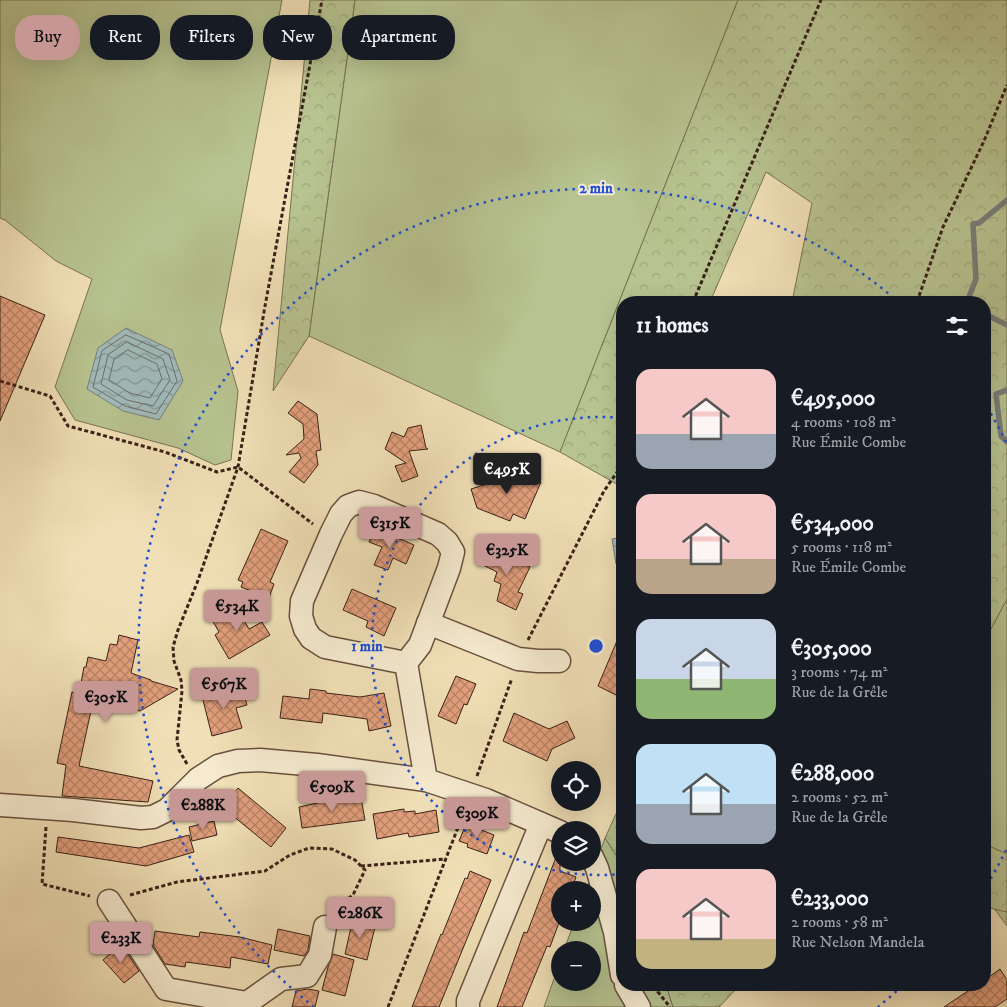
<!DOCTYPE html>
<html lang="en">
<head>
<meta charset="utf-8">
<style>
	body { margin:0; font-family:"IM FELL DW Pica",serif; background:#20242c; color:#f1f3f6; height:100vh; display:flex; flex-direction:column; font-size:19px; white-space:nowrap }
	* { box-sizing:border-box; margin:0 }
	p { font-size:16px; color:#9ea1a6 }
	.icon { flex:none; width:28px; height:28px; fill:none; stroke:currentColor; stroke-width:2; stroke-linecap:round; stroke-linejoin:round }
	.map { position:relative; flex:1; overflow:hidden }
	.sheet { position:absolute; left:616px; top:296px; width:375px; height:695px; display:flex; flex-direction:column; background:#171b24; border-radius:20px; box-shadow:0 5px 20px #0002 }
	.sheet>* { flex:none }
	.hud { position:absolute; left:15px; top:15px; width:475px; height:45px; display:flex; gap:10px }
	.tools { position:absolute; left:551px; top:761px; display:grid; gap:10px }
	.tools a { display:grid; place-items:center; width:50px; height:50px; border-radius:50%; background:#171b24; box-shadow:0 5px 20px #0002; font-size:25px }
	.price { position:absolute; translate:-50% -42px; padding:0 11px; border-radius:5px; background:#c59692; color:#111; font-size:16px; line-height:32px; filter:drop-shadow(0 1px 2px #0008) }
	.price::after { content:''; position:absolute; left:50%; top:30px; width:15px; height:11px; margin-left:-8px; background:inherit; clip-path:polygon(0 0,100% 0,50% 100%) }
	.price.on { background:#222; color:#fff }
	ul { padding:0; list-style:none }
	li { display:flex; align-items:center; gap:15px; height:125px; padding:0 20px }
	li span { display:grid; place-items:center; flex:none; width:140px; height:100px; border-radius:15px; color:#555 }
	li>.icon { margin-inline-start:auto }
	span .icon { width:60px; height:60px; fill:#fffc; stroke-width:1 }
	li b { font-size:21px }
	h2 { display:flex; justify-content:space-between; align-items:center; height:60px; padding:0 20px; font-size:21px }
	.pill { padding:0 18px; border-radius:20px; background:#171b24; box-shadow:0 5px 20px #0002; font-size:18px; line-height:45px }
	.pill.on { background:#c59692; color:#111 }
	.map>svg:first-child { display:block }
	.grass { fill:#b7c390; stroke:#787254 }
	.forest { fill:url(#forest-crowns); stroke:#787254 }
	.water { fill:url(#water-waves); stroke:#787d79 }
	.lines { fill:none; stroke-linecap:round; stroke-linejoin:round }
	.shore { stroke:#6e6e68; stroke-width:1 }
	.stream { stroke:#787d79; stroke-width:5.5 }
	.building { fill:url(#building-cross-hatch); stroke:#3a2117 }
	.minor-casing { stroke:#68513f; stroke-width:25 }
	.path { stroke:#3a2117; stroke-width:3; stroke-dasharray:4 2.5; stroke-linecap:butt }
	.minor { stroke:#f6ebd0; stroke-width:22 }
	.ring { fill:none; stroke:#1d4ed8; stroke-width:2.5; stroke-dasharray:2.5 5 }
	.centre { fill:#1d4ed8; stroke:#f6ebd0; stroke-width:2.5 }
	.ring-label { font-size:15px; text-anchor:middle; font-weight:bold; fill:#1d4ed8; stroke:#f6ebd0; stroke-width:4; stroke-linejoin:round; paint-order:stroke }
</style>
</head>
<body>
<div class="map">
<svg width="1007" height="1007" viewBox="0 0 1007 1007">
	<defs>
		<pattern id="forest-crowns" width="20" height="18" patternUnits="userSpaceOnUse" patternTransform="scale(1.25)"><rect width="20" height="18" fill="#b7c390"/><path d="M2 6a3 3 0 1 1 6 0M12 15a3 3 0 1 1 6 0" fill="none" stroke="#9ea77b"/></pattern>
		<pattern id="water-waves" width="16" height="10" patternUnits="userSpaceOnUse" patternTransform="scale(1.25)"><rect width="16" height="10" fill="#a1baba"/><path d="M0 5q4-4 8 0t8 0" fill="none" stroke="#849796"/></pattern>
		<pattern id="building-cross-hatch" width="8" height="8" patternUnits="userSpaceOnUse" patternTransform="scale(1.25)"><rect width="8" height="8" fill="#e3a07d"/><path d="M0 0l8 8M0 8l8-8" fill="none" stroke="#b98265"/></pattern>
	</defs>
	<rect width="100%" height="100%" fill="#f1e0b7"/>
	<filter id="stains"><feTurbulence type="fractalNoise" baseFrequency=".004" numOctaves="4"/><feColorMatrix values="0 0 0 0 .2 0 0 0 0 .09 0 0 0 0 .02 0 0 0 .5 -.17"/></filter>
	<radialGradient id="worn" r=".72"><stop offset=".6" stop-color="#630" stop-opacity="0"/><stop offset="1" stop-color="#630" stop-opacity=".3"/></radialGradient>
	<g class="grass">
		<polygon points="0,0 282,0 220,330 238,391 231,460 215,465 178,448 75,420 55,387 92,279 56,261 5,220 0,218"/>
		<polygon points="355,0 738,0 560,452 309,336"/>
		<polygon points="1007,599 1007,926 985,896 985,640"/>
		<polygon points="605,838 622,864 622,985 666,985 673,1007 544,1007 560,962 560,982 592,982 592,950 564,950 574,923 592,922 592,890 586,890"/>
	</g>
	<g class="forest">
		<polygon points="310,0 355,0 309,336 273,391"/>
		<polygon points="738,0 1007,0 1007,599 985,640 985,302 792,302 812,203 766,172 710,302 622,302 622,487 560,452"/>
		<polygon points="622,801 622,864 605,838"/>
		<polygon points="985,844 1007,854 1007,912 985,907"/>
		<polygon points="666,985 740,985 719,1007 673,1007"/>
	</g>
	<g class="water">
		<polygon points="126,328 172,350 183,381 159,420 123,411 87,389 98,348"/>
		<polygon points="622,537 622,563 616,564 612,539"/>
	</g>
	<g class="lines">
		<g class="shore">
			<polygon points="126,335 169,354 177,381 156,414 125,406 93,387 102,351"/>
			<polygon points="127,342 163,359 170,380 153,406 127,400 101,384 108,355"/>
			<polygon points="128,350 157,364 162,379 150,398 130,393 109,380 114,359"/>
		</g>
		<g class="stream">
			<polyline points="967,302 976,279 973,224 979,223 1007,200"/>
			<polyline points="985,314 1007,325"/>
			<polyline points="1007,390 996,394 1001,436 1007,442"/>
		</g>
	</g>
	<g class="building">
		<polygon points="0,296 45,315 0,421"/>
		<polygon points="298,401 317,414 321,450 316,451 318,465 304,483 289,472 301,458 299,453 286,455 304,439 303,424 288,413"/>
		<polygon points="421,425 426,448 428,449 409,451 418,476 402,482 395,466 406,463 385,449 392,432 404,437 408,428"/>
		<polygon points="507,466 541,482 525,519 513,514 510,521 477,508 471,489 490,483 495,473 502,476"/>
		<polygon points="375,528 414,545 406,564 393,558 388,570 374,565 382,547 369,542"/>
		<polygon points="261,529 288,541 270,582 274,584 269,598 241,587 243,582 238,580"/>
		<polygon points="487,547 530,567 518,592 523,594 516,610 497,601 501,584 494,581 497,572 481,564"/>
		<polygon points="352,589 396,608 384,636 366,627 368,621 343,610"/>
		<polygon points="235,604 249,629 262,622 270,635 229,659 215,635 219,632 211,618"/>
		<polygon points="622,629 622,698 598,686"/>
		<polygon points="119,635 138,640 131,673 151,680 151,681 178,689 140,711 125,708 125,705 94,697 79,766 153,781 148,802 62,796 66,765 57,763 72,692 79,694 84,667 86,667 88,657 106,661 110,644 117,645"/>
		<polygon points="456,676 476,684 467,705 464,704 456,724 438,716"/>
		<polygon points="241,685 247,705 236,708 242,728 212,736 202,696"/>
		<polygon points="310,689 326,691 326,693 360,697 384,693 391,726 369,731 367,719 323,713 322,723 280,718 283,696 309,699"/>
		<polygon points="514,713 549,729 567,721 575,738 552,749 547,761 503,741"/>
		<polygon points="238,788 286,828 271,847 233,816 237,815 225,805"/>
		<polygon points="340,798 341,801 361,798 365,820 302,828 299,807"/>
		<polygon points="404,809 404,812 415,811 415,814 436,810 439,832 409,837 408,833 377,839 373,814"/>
		<polygon points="214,821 217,835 192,841 189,827"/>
		<polygon points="466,824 494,835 487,854 467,847 468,844 459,841"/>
		<polygon points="189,835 194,852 146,866 56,852 58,837 139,848"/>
		<polygon points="558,852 560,852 560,871 576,877 571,890 560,890 560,920 550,947 547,946 522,1007 497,1007 524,932 527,933"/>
		<polygon points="470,871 491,880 439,1007 412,1007 441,934 442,935 465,878 467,879"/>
		<polygon points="353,918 376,923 367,960 345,954"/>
		<polygon points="278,929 310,936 308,950 304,956 274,950"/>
		<polygon points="155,931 199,937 200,932 240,937 272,945 268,964 231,957 230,968 186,962 185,967 165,964 153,945"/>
		<polygon points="121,944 139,971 124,983 103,960"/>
		<polygon points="333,954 354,960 345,996 322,990 328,967"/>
		<polygon points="1000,969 1007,980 1007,999 995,1007 944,1007 977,985 985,985 985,980"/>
		<polygon points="308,989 319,991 315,1007 292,1007 296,991"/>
	</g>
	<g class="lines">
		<g class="minor-casing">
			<g id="minor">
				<polyline points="428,623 518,659 538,661 559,661"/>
				<polyline points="406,663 325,647 311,638 305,629 301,616 302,601 331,534 341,514 348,506 359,502 374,506 438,534 447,542 453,552 449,568 420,645 406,663 426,780"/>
				<polyline points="0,805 73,810 141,818 153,817 167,810 198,779 218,766 238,761 260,760 317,765 426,780 486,800 560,832"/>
				<polyline points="592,857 597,868 615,932 622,975"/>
				<polyline points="109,901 166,989 247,1003"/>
				<polyline points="626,985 639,1007"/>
				<polyline points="246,1007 247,1003 281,979 307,976 320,955 325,927"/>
				<polyline points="468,1007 468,1001 541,824"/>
			</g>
		</g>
		<g class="path">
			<polyline points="693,302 821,0"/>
			<polyline points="917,302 943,227 984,141 1007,85"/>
			<polyline points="0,381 50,396 68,426 165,452 217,472 238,467 313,524"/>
			<polyline points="528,640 604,491 622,465"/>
			<polyline points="187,764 179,750 177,740 182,691 181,680 174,661 173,647 178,630 197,583 238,467 265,306 322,0"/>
			<polyline points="477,776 512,678"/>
			<polyline points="46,827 42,884 90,896"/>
			<polyline points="361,866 446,859"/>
			<polyline points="130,895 177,882 265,871 290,855 309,848 332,849 355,860 365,870 353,895 334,909"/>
			<polyline points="657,985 658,992 670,1007"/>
			<polyline points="388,1007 464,812"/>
		</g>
		<use href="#minor" class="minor"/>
	</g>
	<g class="ring">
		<path d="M622 874A229 229 0 1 1 622 418"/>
		<path d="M1006 850A458 458 0 0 1 987 885M902 986A458 458 0 0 1 878 1007M314 1007A458 458 0 1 1 896 300M987 407A458 458 0 0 1 1006 442"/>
	</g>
	<circle cx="596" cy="646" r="8" class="centre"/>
	<g class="ring-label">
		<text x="596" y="193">2 min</text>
		<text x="367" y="651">1 min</text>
	</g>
	<rect width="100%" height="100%" filter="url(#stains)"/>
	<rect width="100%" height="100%" fill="url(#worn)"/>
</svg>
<div class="tools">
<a><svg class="icon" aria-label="locate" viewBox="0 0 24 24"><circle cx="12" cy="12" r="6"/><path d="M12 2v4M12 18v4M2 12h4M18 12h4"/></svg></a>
<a><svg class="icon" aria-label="layers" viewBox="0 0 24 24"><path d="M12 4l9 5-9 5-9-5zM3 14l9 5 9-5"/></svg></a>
<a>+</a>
<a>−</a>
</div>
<b class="price on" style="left:507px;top:495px">€495K</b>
<b class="price" style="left:390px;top:549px">€315K</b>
<b class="price" style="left:507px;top:576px">€325K</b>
<b class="price" style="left:237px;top:632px">€534K</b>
<b class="price" style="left:224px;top:710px">€567K</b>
<b class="price" style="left:106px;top:723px">€305K</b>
<b class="price" style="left:332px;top:813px">€509K</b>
<b class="price" style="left:203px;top:831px">€288K</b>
<b class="price" style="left:477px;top:839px">€309K</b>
<b class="price" style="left:360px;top:939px">€286K</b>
<b class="price" style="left:121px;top:964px">€233K</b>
<div class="hud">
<a class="pill on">Buy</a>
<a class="pill">Rent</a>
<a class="pill">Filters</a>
<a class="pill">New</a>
<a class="pill">Apartment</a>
</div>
<section class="sheet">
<h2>11 homes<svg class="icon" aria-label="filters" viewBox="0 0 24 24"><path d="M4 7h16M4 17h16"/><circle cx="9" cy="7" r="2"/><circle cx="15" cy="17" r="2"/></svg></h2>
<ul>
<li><span style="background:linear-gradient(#f6c9c9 65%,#9aa5b1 0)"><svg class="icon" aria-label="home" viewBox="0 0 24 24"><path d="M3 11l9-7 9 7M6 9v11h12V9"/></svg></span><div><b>€495,000</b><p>4 rooms · 108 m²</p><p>Rue Émile Combe</p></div></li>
<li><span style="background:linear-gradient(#f6c9c9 65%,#b9a48a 0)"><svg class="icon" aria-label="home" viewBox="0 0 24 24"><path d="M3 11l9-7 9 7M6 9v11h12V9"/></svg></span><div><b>€534,000</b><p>5 rooms · 118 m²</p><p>Rue Émile Combe</p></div></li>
<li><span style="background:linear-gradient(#c9d6e8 60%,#8fb573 0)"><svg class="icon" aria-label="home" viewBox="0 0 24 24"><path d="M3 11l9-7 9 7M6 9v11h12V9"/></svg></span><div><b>€305,000</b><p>3 rooms · 74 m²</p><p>Rue de la Grêle</p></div></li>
<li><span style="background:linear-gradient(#bfe0f5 60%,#9aa5b1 0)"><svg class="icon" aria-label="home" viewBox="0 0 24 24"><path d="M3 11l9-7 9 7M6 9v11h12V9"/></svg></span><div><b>€288,000</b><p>2 rooms · 52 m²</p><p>Rue de la Grêle</p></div></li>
<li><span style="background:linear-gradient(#f6c9c9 70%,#c2b280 0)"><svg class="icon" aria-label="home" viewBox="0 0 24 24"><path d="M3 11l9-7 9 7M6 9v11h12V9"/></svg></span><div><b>€233,000</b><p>2 rooms · 58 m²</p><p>Rue Nelson Mandela</p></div></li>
</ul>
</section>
</div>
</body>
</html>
